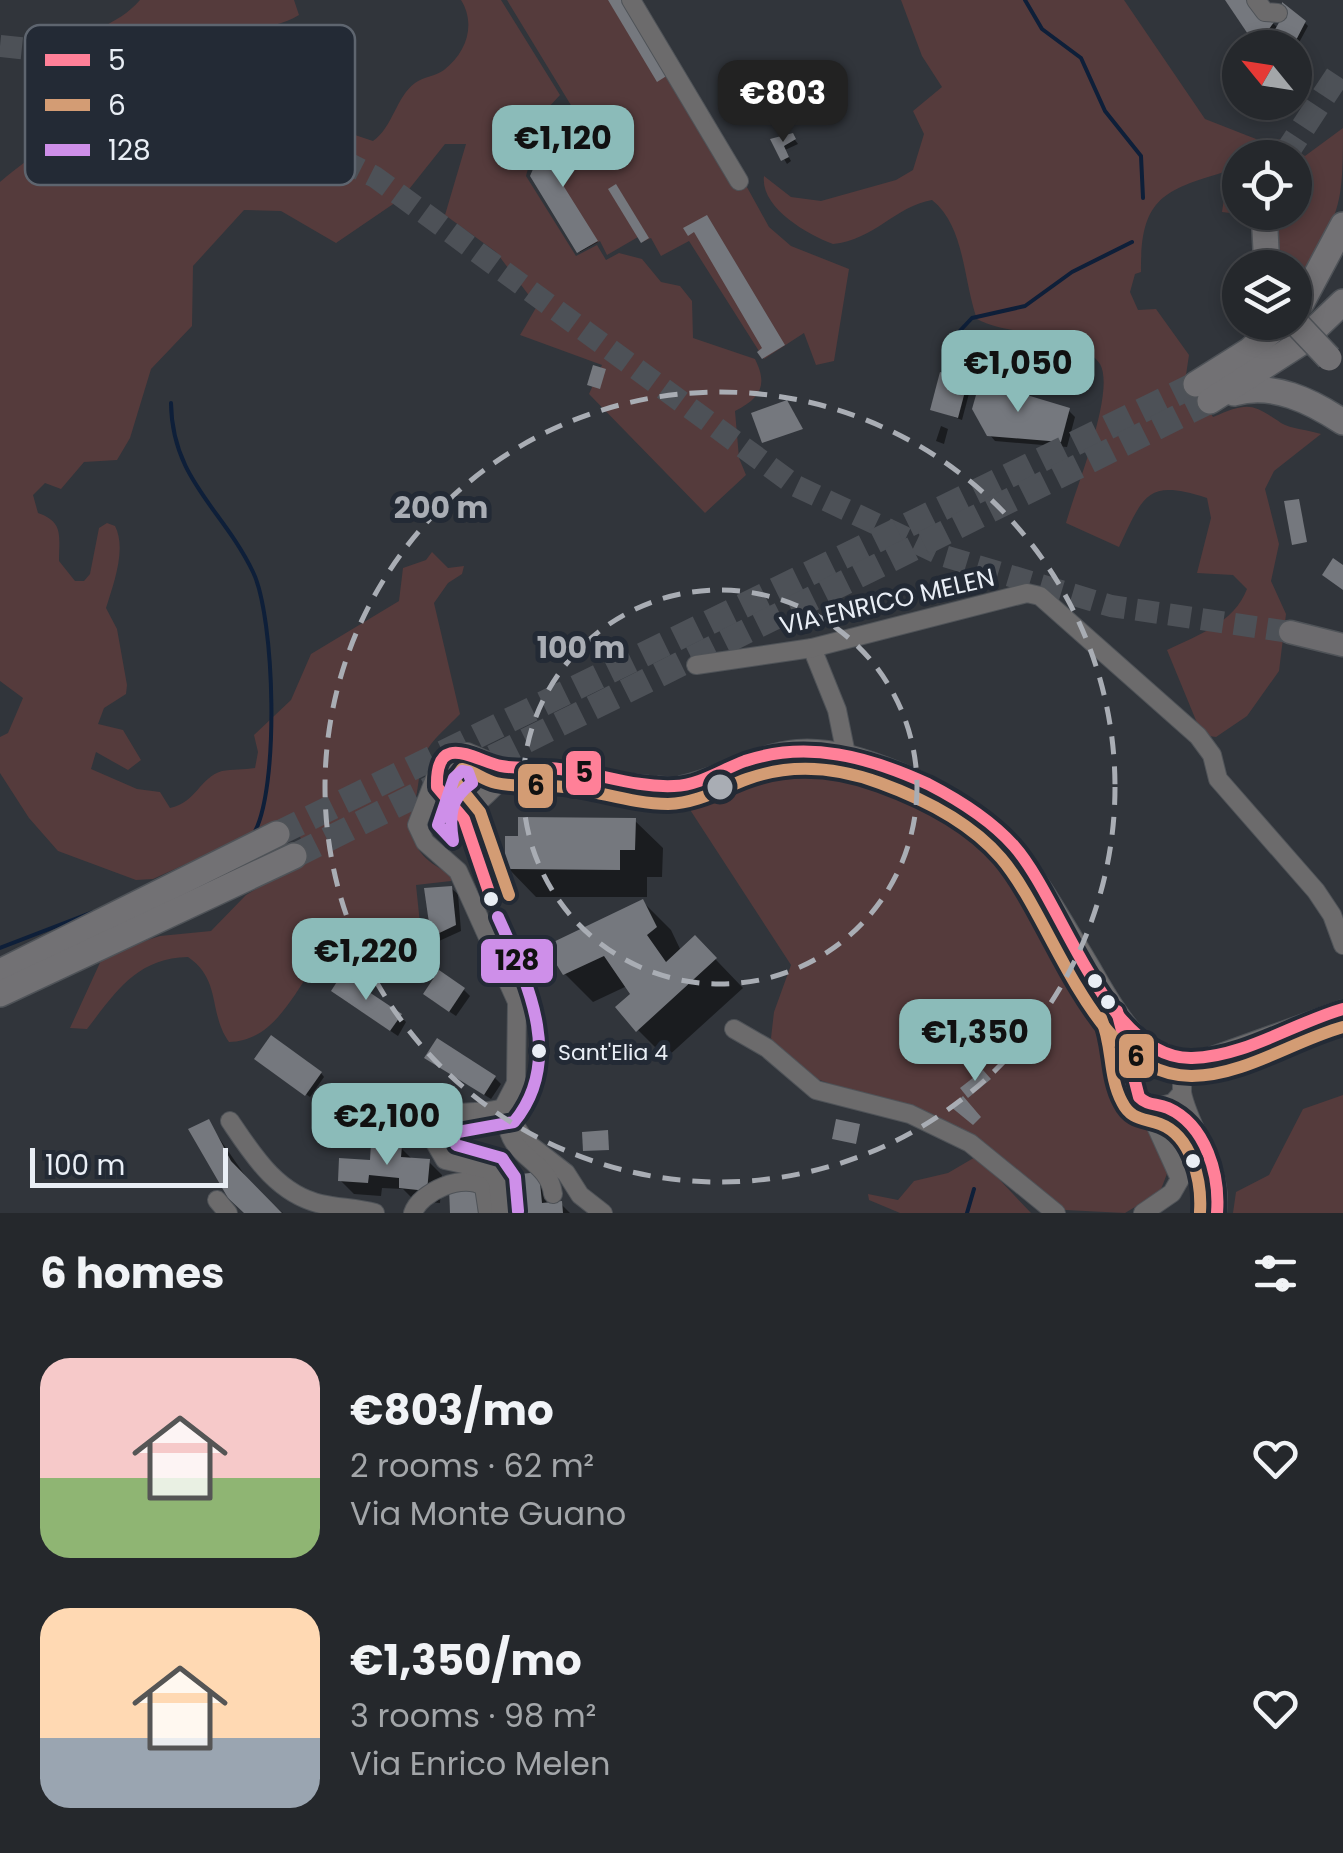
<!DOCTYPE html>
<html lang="en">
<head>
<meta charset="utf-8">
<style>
	body { margin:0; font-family:Poppins,sans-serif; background:#2d3034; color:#f1f3f6; height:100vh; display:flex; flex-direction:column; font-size:38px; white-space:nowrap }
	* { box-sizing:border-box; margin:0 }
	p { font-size:32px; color:#a3a6a9 }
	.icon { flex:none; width:55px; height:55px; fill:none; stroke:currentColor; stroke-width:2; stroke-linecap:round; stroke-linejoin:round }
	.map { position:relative; height:1213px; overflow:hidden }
	.details { display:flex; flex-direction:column; background:#25282c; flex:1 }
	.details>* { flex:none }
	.needle { width:65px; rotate:300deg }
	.buttons { position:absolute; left:1222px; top:30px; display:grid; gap:20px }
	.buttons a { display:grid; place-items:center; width:90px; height:90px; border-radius:50%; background:#25282c; box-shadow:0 5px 15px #0003,0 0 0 2px #424448; font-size:50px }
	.scale { position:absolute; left:30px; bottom:25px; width:198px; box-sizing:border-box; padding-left:10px; border:5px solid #e9eef5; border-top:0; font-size:28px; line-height:35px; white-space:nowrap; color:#e9eef5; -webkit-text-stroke:8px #232a35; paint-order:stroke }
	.price { position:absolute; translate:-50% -85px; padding:0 22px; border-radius:20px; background:#8bbbb9; color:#111; font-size:32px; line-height:65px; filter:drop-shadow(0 2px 5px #0008) }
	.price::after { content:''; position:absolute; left:50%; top:60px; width:30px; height:22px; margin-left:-15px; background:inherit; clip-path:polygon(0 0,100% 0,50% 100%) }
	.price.active { background:#222; color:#fff }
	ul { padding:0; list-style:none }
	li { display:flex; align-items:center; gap:30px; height:250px; padding:0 40px }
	li span { display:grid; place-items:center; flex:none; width:280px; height:200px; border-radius:30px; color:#555 }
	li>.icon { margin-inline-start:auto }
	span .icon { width:120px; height:120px; fill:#fffc; stroke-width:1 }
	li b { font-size:42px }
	h2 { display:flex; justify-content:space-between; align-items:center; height:120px; padding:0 40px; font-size:42px }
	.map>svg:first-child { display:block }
	.green { fill:#553b3c }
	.shadow { fill:#0007 }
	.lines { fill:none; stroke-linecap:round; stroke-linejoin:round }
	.stream { stroke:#0e1f39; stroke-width:4 }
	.building { fill:#75787e }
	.minor-tunnel { stroke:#4d5157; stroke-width:18; stroke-dasharray:18 9; stroke-linecap:butt }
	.major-tunnel { stroke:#4d5157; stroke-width:22; stroke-dasharray:22 11; stroke-linecap:butt }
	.highway-tunnel { stroke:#4d5157; stroke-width:25; stroke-dasharray:25 12; stroke-linecap:butt }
	.minor-casing { stroke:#4f5358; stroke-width:20 }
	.major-casing { stroke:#4f5358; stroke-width:25 }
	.highway-casing { stroke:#4f5358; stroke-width:28 }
	.minor { stroke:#6c6b6c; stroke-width:18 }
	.major { stroke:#6c6b6e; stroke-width:22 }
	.highway { stroke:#727174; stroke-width:25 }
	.highway-bridge-casing { stroke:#4f5358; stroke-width:28; stroke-linecap:butt }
	.highway-bridge { stroke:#727174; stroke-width:25 }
	.bus-1-casing { stroke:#232a35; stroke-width:20 }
	.bus-2-casing { stroke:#232a35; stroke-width:20 }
	.bus-3-casing { stroke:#232a35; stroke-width:20 }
	.bus-1 { stroke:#ff8098; stroke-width:12 }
	.bus-2 { stroke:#d39c74; stroke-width:12 }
	.bus-3 { stroke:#ce8fe9; stroke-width:12 }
	.ring { fill:none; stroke:#a9adb4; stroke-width:5; stroke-dasharray:18 12 }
	.bus-dot { fill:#e9eef5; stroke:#232a35; stroke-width:4 }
	.labels { text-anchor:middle; stroke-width:10; stroke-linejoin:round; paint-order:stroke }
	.bus-label { font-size:22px; fill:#e9eef5; stroke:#232a35; text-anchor:start }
	.street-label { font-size:25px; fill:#e9eef5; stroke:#232a35 }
	.key { fill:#232a35; stroke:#5e656f; stroke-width:2.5 }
	.key-label { font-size:28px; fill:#e9eef5 }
	.centre { fill:#a9adb4; stroke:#232a35; stroke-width:5 }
	.ring-label { font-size:30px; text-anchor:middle; font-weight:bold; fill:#a9adb4; stroke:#232a35; stroke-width:10; stroke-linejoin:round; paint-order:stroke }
	.line-badge { stroke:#232a35; stroke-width:4 }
	.pale-badge-label { font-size:28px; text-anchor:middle; font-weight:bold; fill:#111 }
</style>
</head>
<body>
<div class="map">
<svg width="1343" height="1213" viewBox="0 0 1343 1213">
	<rect width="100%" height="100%" fill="#31353b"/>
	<g class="green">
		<path d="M140,0H294L299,15C281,26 265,25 247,36L230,106L237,123L251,136C253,163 265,169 290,175L322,156L331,129L349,128L355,135L373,141C393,127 396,97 415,83C423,77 436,76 444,70C467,52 476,24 461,0H501L560,95L548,108L549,127L536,139L526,176L576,256L597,245L606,260L619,253L642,259L661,282L680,286L692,301L693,338L755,359C768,385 761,398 735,411L739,458L746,475L705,513L589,394L602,365L520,335L537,306L496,252L445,215L466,144H445L402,198L336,243L281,211L244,210L193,266L192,326L151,369L130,438L117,460L84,462L61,489L45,483L33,495L38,513C64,522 59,536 59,561L75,581H84L90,574L99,528L107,523L115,526C127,549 113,585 106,608L117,629L127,685L126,694L104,708L98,724L123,730L141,760L128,770L96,752L91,769L137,789L160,792L170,808C197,802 199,778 222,771C232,769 244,770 255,768L258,752L254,735L291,700L311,654L399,601L403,568L426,560L432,552L448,568L464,566L462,574L448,583L434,603L460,714C449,726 431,740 425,754C420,765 419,780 417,792C408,835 409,854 451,874V881L416,885L422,943L418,946L378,927H350C304,955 290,1041 229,1042C208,1013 222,980 188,957C136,958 115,993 87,1029L70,1028L104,954L160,936L211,931L246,895L292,867L304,852C301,838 299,826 285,819L153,879L136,880L58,851L29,818L0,773V737L8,733L23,698L0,681V182C33,154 68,135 82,91L62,59C84,29 117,27 140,0Z"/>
		<polygon points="507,0 624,0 743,180 769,227 791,246 849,269 834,361 816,365 804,333 764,359 689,241 661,256 651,238 642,242 638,237 607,255 600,241 581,250 534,172 539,152 583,125"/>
		<path d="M901,0H1124L1205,119L1256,139L1266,149L1280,139L1305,156L1343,128C1343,207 1341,216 1295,281V268L1273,267V213L1295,212V158H1240V212L1246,215L1222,212L1228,171C1163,190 1140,198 1141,272L1135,274L1130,292L1138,310L1156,309L1189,355L1186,375L1213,417C1248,402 1252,403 1281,423C1291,429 1309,430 1321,434L1274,471L1265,489L1279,544L1271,581L1286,614L1279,671L1247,716L1216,737L1202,735L1167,650C1198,635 1234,623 1247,589L1233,575L1197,573L1211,518L1207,498C1147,479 1144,494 1119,547L1066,523C1075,490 1116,392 1100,364C1091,350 1068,341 1053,337C1027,330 1001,332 977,319C963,280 965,226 932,200C896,206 874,240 833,244C806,234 760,207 764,176L791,197L821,201L896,180L913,170L924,134L913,111L942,87L922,56Z"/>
		<path d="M818,762C884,774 964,803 1007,857C1031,887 1050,922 1069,955C1086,982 1109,1011 1121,1041C1131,1070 1097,1102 1147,1118L1168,1171L1160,1192L1125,1213L1065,1210L955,1127L811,1077L778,1053L771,1038L774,1012L791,965L685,802L766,767Z"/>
		<polygon points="1343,1095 1343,1213 1233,1213 1236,1192 1269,1175 1303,1109"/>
		<polygon points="977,1156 1031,1213 900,1213 869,1200 868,1194 898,1200 914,1181 948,1173"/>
	</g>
	<g class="shadow">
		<polygon points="1228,0 1248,0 1278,28 1304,22 1308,26 1295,50 1279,48 1269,36 1261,48"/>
		<polygon points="584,130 592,142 550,168 598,242 580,252 533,176"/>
		<polygon points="792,136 798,144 785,150 791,161 787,164 773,140"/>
		<polygon points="967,382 971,386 962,420 932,409"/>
		<polygon points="1068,410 1075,417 1067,447 995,441 989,434"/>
		<polygon points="941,426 948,429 944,444 936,441"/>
		<polygon points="634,820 663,848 662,877 647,877 647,897 536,897 508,868"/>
		<polygon points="451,888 458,894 461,931 439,941 433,936"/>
		<polygon points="643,902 671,930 681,951 695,938 743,988 666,1058 638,1030 633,995 627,986 593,1002 565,974"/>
		<polygon points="464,990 470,996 456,1016 432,1000"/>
		<polygon points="340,997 400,1016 406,1022 398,1036"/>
		<polygon points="261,1063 321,1073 324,1077 310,1097"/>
		<polygon points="434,1063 495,1078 501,1084 491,1099"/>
		<polygon points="208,1122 255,1190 283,1213 245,1211"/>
		<polygon points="401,1148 413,1160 428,1161 442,1175 440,1203 415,1201 403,1189 382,1188 381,1196 354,1194 340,1180"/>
		<polygon points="538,1174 554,1205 561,1204 570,1213 518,1213 515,1177"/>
	</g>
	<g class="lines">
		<g class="stream">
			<polyline points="1025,0 1042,29 1081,58 1105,111 1141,156 1143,198"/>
			<polyline points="956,335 972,318 1025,306 1072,272 1132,242"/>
			<path d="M171,403C172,480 223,509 253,572C275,617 280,792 253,835"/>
			<polyline points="0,948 93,912"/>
			<polyline points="967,1213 974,1189"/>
		</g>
	</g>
	<g class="building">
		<polygon points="608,0 622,0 668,75 657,82"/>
		<polygon points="1225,0 1251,0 1275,21 1256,46"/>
		<polygon points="1282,2 1306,21 1292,48 1276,48 1269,40 1281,19"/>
		<polygon points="585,127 593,141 551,166 598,241 577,253 530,176 540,153"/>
		<polygon points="793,133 796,139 784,146 789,157 781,161 770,139"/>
		<polygon points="616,184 649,238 641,243 608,189"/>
		<polygon points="707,215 785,345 762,359 757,352 762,348 694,232 688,236 683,228"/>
		<polygon points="593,365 606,369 600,389 587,385"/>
		<polygon points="940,372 968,380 958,418 930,410"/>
		<polygon points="980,381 1070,408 1061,442 987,436 972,409"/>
		<polygon points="787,400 803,429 762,443 751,413"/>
		<polygon points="1299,499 1307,542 1292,545 1284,501"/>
		<polygon points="1333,558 1343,565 1343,590 1322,575"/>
		<polygon points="518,817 636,818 635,850 620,850 620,870 505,869 505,836 518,836"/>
		<polygon points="452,886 456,925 431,937 424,888"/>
		<polygon points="643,899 657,927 647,935 666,962 695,935 717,958 636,1032 615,1007 630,994 604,956 563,975 545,946"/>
		<polygon points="439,970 465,988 449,1012 423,994"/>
		<polygon points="342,974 402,1014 390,1031 331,991"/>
		<polygon points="271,1035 322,1072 305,1096 254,1059"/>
		<polygon points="437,1038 496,1076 484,1095 424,1058"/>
		<polygon points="983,1070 991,1079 968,1098 960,1088"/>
		<polygon points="963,1096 981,1117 973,1125 951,1107"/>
		<polygon points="209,1119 231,1161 282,1213 244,1213 228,1198 188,1129"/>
		<polygon points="836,1119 860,1124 856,1144 832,1139"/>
		<polygon points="608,1130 609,1150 583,1151 582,1132"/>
		<polygon points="371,1143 402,1146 401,1157 430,1159 427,1191 399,1188 399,1178 369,1175 368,1183 338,1181 339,1158 370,1160"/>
		<polygon points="539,1172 542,1203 562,1201 563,1213 516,1213 512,1175"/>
		<polygon points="477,1187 478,1213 450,1213 449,1188"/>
	</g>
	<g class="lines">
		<path class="minor-tunnel" d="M523,769C577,767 627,787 681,785"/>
		<polyline class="major-tunnel" points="0,46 96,56 242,109 375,177 796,486 944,556 1111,606 1290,632"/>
		<g class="highway-tunnel">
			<polyline points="1283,158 1343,67"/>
			<polyline points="277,834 1196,384"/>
			<polyline points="294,856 1210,401"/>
		</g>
		<g class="minor-casing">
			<g id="minor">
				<polyline points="631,0 739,181"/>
				<polyline points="1256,0 1265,12 1278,13"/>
				<polyline points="812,648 837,710 846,754"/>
				<polyline points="696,665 812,648 1027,593 1040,596 1198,736 1212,755 1218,779 1316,891 1332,915 1343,945"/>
				<path d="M436,779L446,801L467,807C490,799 491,782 520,770"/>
				<path d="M681,785C721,777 755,753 797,749C832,746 868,759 900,772C1009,817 1033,871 1091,967C1109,999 1126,1028 1153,1052"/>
				<polyline points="734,1029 767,1048 816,1090 910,1114 970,1143 1056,1213"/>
				<polyline points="1128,1029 1130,1079 1138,1098 1157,1107 1173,1103 1182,1093 1182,1067 1165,1053 1141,1058 1133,1068"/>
				<polyline points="1185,1077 1212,1056 1343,1009"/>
				<path d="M1182,1093C1191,1135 1224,1167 1217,1213"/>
				<polyline points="503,1108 526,1142 566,1173 580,1195 603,1213"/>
				<path d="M230,1121C253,1155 277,1194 321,1204C339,1208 357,1208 375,1213"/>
				<path d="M508,1128C515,1159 549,1162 553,1194"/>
				<polyline points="217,1200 228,1213"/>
				<path d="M413,1213C420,1192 464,1172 484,1187L488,1213"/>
				<path d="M501,1213L498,1182L490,1170L445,1160L434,1141C439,1101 476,1118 503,1108L516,1083L517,1002L458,871L425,842L417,825L439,768L450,755L467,752L499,766L523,769"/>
				<polyline points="1143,1213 1172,1193 1180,1179 1146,1104"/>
			</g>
		</g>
		<g class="major-casing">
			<polyline id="major" points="1290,632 1343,645"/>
		</g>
		<g class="highway-casing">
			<g id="highway">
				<polyline points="1264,212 1267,268"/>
				<polyline points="1302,302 1343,225"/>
				<polyline points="1196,384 1250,350 1282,322"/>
				<path d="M1234,393C1273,382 1311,401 1343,422"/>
				<polyline points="1210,401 1299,344 1343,302"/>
				<polyline points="0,972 277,834"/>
				<polyline points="0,994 294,856"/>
			</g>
		</g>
		<use href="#minor" class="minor"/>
		<use href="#major" class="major"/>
		<use href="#highway" class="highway"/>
		<g class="highway-bridge-casing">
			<polyline id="highway-bridge" points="1295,322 1329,358"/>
		</g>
		<use href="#highway-bridge" class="highway-bridge"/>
		<g class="bus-1-casing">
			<g id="bus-1">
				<path d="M492,901L464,819L437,787C435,729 476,761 501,766C516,769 531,767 546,768C589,769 630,788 674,786C700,785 721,770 745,761C808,740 869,757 928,784C959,800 990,819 1014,846C1062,900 1107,1060 1192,1058C1244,1057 1294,1023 1343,1009"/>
				<path d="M1117,1011L1139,1097C1148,1106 1156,1103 1168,1108C1206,1125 1220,1175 1217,1213"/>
			</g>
		</g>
		<g class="bus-2-casing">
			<g id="bus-2">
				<path d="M509,895L480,812L454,780L462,769C474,771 483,780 496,783C518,788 541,784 564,787C599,791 633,804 668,804C698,803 720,789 747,779C791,763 836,767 880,783C924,799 970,822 1001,858C1055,921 1093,1077 1192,1076C1245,1075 1293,1041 1343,1027"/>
				<path d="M1101,1018C1113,1045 1108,1076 1122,1102C1131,1120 1143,1118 1160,1124C1192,1136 1202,1182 1200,1212"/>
			</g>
		</g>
		<g class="bus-3-casing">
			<g id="bus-3">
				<path d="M462,771L468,772L472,783C450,798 449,816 453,841L438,825L454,778Z"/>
				<path d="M498,917C526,980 566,1059 514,1122L458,1132L453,1138L456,1145L502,1158L515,1177L518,1211"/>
			</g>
		</g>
		<use href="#bus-1" class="bus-1"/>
		<use href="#bus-2" class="bus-2"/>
		<use href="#bus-3" class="bus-3"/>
	</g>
	<g class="ring">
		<circle cx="720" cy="787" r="197"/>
		<circle cx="720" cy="787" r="395"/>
	</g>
	<g class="bus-dot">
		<circle cx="491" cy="899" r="9"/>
		<circle cx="1095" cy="981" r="9"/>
		<circle cx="1108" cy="1002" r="9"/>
		<circle cx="539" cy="1051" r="9"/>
		<circle cx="1193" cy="1161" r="9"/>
	</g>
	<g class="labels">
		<g class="bus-label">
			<text x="558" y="1060">Sant'Elia 4</text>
		</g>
		<g class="street-label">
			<text transform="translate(887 601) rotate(-13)" y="9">VIA ENRICO MELEN</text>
		</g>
	</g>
	<rect x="25" y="25" width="330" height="160" rx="15" class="key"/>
	<rect x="45" y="54" width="45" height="12" fill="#ff8098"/>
	<rect x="45" y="99" width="45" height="12" fill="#d39c74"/>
	<rect x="45" y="144" width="45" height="12" fill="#ce8fe9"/>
	<g class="key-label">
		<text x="108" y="70">5</text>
		<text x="108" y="115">6</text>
		<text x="108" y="160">128</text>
	</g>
	<circle cx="720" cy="787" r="15" class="centre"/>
	<g class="ring-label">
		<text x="441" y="518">200 m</text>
		<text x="581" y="658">100 m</text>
	</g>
	<g class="line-badge">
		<rect x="564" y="749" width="39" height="48" rx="10" fill="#ff8098"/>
		<rect x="516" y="762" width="39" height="48" rx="10" fill="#d39c74"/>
		<rect x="479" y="937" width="76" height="48" rx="10" fill="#ce8fe9"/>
		<rect x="1117" y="1032" width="39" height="48" rx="10" fill="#d39c74"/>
	</g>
	<g class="pale-badge-label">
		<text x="584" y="782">5</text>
		<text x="536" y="795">6</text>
		<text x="517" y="970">128</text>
		<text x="1136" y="1066">6</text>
	</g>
</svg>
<div class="buttons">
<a><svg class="needle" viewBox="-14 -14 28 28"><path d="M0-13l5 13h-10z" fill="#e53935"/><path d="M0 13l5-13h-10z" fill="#a3a6a9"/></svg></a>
<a><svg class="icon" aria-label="locate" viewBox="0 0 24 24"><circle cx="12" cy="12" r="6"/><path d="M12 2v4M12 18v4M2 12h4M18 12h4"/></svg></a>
<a><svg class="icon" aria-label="layers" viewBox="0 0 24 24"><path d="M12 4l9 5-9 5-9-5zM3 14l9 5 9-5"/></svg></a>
</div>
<div class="scale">100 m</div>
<b class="price active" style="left:783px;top:145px">€803</b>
<b class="price" style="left:563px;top:190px">€1,120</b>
<b class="price" style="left:1018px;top:415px">€1,050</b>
<b class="price" style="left:366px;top:1003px">€1,220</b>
<b class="price" style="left:975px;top:1084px">€1,350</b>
<b class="price" style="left:387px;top:1168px">€2,100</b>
</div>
<section class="details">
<h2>6 homes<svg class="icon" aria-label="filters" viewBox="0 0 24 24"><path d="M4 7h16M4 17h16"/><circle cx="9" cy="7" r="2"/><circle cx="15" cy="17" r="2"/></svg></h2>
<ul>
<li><span style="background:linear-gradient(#f6c9c9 60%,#8fb573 0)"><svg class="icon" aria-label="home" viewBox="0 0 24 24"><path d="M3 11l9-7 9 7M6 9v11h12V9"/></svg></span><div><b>€803/mo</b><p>2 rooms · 62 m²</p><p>Via Monte Guano</p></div><svg class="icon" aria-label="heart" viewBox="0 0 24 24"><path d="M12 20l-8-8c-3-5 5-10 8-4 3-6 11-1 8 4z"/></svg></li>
<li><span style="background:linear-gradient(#ffd9b3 65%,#9aa5b1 0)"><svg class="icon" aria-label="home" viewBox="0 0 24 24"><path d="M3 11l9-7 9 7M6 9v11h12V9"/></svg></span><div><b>€1,350/mo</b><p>3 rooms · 98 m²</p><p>Via Enrico Melen</p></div><svg class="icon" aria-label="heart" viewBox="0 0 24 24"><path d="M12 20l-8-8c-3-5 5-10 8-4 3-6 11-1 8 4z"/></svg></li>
</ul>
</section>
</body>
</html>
